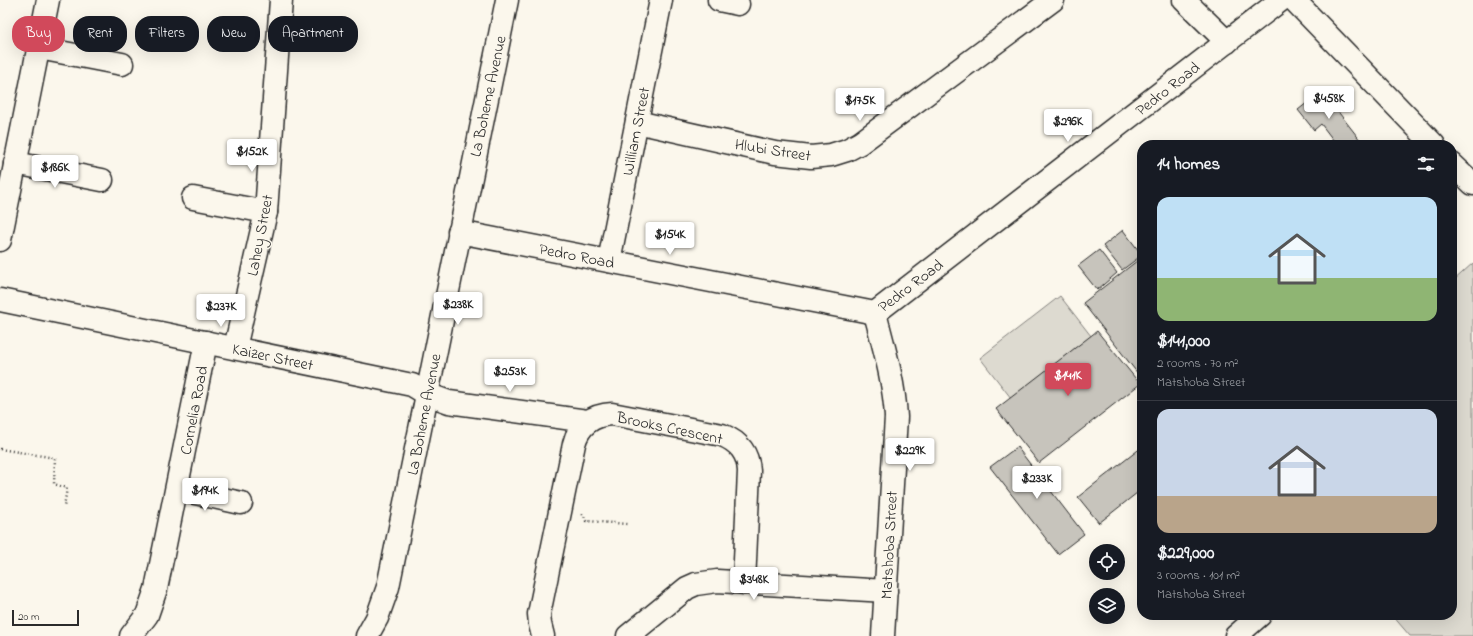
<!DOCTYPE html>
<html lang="en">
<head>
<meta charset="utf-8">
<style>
	body { margin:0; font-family:"Indie Flower",sans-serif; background:#20242c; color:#f1f3f6; height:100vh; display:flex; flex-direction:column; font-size:15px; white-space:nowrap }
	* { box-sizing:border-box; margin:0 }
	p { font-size:13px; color:#9ea1a6 }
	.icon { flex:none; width:22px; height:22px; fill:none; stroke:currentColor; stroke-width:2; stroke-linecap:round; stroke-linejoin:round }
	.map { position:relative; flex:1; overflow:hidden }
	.panel { position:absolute; left:1137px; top:140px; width:320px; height:480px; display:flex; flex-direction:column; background:#171b24; border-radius:16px; box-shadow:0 4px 16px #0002 }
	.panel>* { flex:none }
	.banner { position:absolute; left:12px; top:16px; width:380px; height:36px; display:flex; gap:8px }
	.fabs { position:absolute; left:1089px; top:544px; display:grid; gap:8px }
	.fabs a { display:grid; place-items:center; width:36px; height:36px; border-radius:50%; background:#171b24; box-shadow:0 4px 16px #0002; font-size:20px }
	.scale { position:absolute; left:12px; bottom:10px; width:67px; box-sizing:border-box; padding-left:4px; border:2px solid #2b2b2b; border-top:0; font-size:11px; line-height:14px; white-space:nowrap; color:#2b2b2b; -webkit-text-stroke:3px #fbf7ec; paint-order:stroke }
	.price { position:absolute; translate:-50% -34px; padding:0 9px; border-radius:4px; background:#fff; color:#222; font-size:13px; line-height:26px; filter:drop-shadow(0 1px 2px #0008) }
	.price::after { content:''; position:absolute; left:50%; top:24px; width:12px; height:9px; margin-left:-6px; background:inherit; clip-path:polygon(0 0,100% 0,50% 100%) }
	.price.on { background:#d1495b; color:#fff }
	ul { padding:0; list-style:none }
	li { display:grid; align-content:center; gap:8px; height:212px; padding:0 20px }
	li+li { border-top:1px solid #363941 }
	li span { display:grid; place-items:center; height:124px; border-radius:12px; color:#555 }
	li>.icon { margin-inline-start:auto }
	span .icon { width:72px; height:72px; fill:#fffc; stroke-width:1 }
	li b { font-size:17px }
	h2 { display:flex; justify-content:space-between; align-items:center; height:48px; padding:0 20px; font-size:17px }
	.tag { padding:0 14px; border-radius:16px; background:#171b24; box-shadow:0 4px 16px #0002; font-size:14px; line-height:36px }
	.tag.on { background:#d1495b; color:#fff }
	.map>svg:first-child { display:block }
	.green { fill:#dddad0; stroke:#84827e }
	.building { fill:#c7c4bc; stroke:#2b2b2b }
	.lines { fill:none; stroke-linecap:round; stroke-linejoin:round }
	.minor-casing { stroke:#2b2b2b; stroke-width:25 }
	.tertiary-casing { stroke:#2b2b2b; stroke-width:25 }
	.path { stroke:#2b2b2b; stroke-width:2.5; stroke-dasharray:1 3; stroke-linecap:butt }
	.minor { stroke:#fbf7ec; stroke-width:22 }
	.tertiary { stroke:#fbf7ec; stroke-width:22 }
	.labels { text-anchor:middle; stroke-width:3; stroke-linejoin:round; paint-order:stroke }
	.street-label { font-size:16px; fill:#2b2b2b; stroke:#fbf7ec }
</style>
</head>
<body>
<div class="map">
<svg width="1473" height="636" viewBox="0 0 1473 636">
	<rect width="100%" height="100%" fill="#fbf7ec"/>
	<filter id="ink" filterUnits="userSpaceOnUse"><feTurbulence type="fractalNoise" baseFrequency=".025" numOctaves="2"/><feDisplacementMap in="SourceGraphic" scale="8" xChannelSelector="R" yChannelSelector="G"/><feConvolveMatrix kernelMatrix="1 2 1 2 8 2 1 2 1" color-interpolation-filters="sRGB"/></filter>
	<g filter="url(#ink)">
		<g class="green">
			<polygon points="1473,263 1473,636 1410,636 1392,615 1452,615 1452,282"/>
			<polygon points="1060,296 1091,336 1011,398 980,358"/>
		</g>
		<g class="building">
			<polygon points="1322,91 1364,145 1337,145 1321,124 1314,130 1298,110"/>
			<polygon points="1123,230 1142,255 1122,270 1103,246"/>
			<polygon points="1099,250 1117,273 1097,290 1078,266"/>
			<polygon points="1142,257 1142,379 1083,303"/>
			<polygon points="1097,331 1140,384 1039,463 996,409"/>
			<polygon points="1017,447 1084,534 1058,554 990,467"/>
			<polygon points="1142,447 1142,489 1099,523 1078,497"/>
		</g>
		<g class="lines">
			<g class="minor-casing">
				<g id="minor">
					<polyline points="719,0 738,4"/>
					<polyline points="1184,0 1227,42"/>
					<polyline points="1294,0 1434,145"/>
					<polyline points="39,48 122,64"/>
					<polyline points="637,122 775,153 811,157 831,155 847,150 860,143 1053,0"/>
					<polyline points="15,163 102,180"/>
					<polyline points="1452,164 1473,184"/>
					<polyline points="193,198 266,212"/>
					<polyline points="459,232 875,313 1281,0"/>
					<polyline points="0,240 48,0"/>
					<polyline points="609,261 661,0"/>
					<polyline points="0,300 412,385 427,394 449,402 587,421"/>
					<path d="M875,313C884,348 894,381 896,417L883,636"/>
					<polyline points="235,348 266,212 281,0"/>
					<polyline points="177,489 241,503"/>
					<polyline points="131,636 147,615 156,589 206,342"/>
					<path d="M543,636L540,624L539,614L574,444C579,424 593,415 612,414L722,435C739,442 748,453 749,471L744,583"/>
					<polyline points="628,636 687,588 696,584 717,581 886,591"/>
					<polyline points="1236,636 1260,615"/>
				</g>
			</g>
			<g class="tertiary-casing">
				<polyline id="tertiary" points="367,636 377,618 388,587 507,0"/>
			</g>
			<g class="path">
				<polyline points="0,449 55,458 54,484 67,488 64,507"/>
				<polyline points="582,514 584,515 586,521 627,524"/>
			</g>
			<use href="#minor" class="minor"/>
			<use href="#tertiary" class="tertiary"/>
		</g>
	</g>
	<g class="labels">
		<g class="street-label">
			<text transform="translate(1167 88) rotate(-38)" y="6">Pedro Road</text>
			<text transform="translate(487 96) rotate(-78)" y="6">La Boheme Avenue</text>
			<text transform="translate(635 131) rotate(-79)" y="6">William Street</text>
			<text transform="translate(773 149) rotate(9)" y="6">Hlubi Street</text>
			<text transform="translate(259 235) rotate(-79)" y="6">Lahey Street</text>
			<text transform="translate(577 255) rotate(11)" y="6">Pedro Road</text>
			<text transform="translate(910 285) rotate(-37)" y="6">Pedro Road</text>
			<text transform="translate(273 356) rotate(12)" y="6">Kaizer Street</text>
			<text transform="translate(193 410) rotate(-79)" y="6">Cornelia Road</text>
			<text transform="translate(423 414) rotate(-79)" y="6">La Boheme Avenue</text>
			<text transform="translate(670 427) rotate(12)" y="6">Brooks Crescent</text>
			<text transform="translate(888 545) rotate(-87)" y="6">Matshoba Street</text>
		</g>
	</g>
</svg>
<div class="fabs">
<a><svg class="icon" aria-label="locate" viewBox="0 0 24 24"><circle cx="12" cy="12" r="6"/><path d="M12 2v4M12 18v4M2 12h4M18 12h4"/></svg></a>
<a><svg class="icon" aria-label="layers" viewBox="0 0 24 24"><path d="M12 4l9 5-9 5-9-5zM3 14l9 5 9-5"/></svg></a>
</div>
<div class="scale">20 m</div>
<b class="price" style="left:1329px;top:120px">$458K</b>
<b class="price" style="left:860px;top:122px">$175K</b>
<b class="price" style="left:1068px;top:143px">$296K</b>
<b class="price" style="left:252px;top:173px">$152K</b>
<b class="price" style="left:55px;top:189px">$186K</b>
<b class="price" style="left:670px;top:256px">$154K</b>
<b class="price" style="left:458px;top:326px">$238K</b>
<b class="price" style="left:221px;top:328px">$237K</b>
<b class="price" style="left:510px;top:393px">$253K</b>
<b class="price on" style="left:1068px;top:397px">$141K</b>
<b class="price" style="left:910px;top:472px">$229K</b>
<b class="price" style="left:1037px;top:500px">$233K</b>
<b class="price" style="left:205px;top:512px">$194K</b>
<b class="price" style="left:754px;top:601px">$348K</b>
<div class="banner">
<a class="tag on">Buy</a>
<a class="tag">Rent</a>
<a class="tag">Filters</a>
<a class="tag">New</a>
<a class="tag">Apartment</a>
</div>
<section class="panel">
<h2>14 homes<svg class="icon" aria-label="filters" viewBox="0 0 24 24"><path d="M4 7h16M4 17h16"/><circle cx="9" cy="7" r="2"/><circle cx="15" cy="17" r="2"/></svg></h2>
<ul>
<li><span style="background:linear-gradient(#bfe0f5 65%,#8fb573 0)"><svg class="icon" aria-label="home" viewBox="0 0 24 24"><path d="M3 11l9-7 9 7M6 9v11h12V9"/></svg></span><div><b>$141,000</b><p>2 rooms · 70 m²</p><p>Matshoba Street</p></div></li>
<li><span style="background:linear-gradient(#c9d6e8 70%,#b9a48a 0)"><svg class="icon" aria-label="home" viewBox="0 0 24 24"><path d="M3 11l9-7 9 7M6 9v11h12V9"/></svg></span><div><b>$229,000</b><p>3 rooms · 101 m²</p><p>Matshoba Street</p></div></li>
</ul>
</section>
</div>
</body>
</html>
